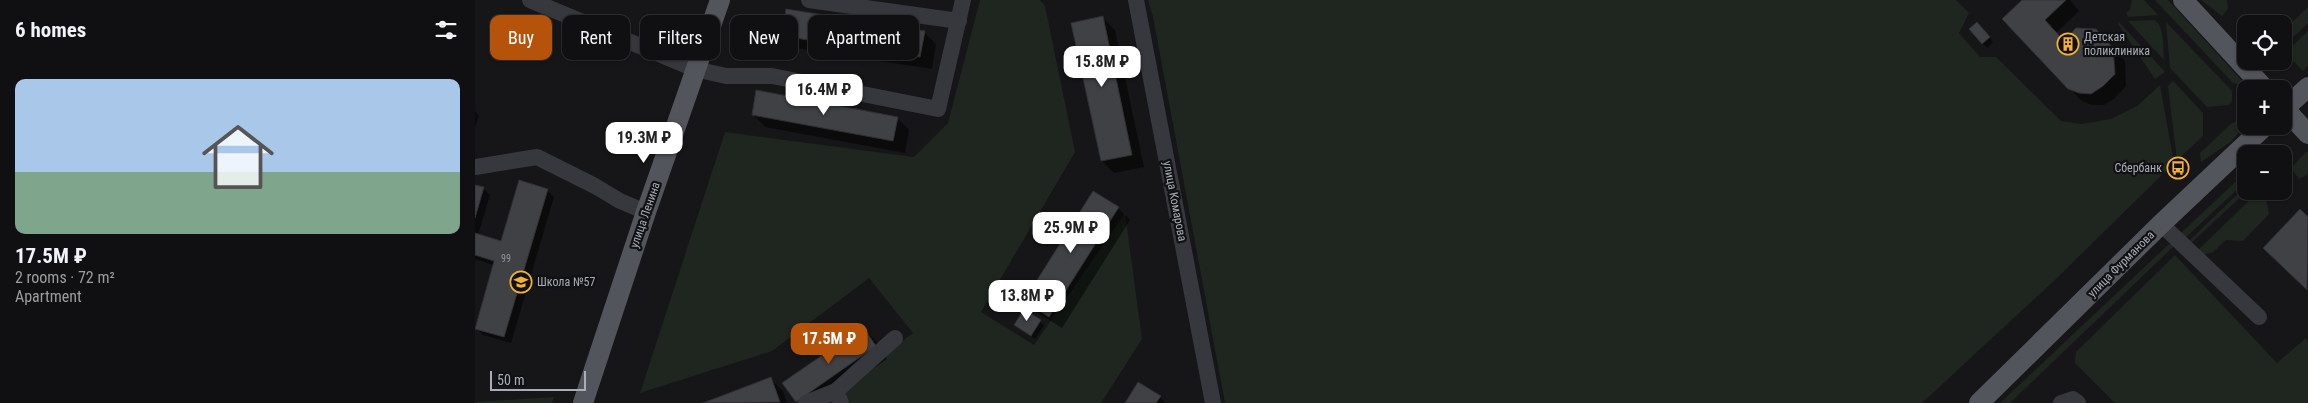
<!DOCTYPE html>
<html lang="en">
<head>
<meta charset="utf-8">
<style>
	body { margin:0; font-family:"Roboto Condensed",sans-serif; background:#1e1e20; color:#f1f3f6; height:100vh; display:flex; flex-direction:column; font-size:19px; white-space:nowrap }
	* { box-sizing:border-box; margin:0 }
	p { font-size:16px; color:#9c9d9f }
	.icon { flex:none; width:28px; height:28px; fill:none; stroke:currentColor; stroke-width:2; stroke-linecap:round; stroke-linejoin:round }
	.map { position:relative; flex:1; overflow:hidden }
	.drawer { display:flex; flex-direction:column; background:#101012; width:475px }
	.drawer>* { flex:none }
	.top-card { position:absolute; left:15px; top:15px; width:475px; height:45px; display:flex; gap:10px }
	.tools { position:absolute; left:1762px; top:15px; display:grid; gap:10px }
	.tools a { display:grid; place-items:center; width:55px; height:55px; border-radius:10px; background:#101012; box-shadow:0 1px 4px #0004,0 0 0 1px #303032; font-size:25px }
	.scale { position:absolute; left:15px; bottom:12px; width:96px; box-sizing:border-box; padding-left:5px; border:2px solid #a8adb8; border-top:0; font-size:14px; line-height:18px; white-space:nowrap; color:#a8adb8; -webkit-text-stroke:4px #111113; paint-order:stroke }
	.price { position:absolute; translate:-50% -42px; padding:0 11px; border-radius:10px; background:#fff; color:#222; font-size:16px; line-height:32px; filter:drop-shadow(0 1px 2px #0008) }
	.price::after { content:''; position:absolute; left:50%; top:30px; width:15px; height:11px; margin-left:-8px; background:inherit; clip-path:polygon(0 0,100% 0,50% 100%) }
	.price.active { background:#b45309; color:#fff }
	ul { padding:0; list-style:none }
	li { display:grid; align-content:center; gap:10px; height:265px; padding:0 15px }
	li+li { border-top:1px solid #303032 }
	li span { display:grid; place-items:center; height:155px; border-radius:10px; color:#555 }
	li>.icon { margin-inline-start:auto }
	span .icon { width:90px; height:90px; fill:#fffc; stroke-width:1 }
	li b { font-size:21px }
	h2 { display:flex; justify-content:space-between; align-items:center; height:60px; padding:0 15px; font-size:21px }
	.chip { padding:0 18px; border-radius:10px; background:#101012; box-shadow:0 1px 4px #0004,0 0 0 1px #303032; font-size:18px; line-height:45px }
	.chip.active { background:#b45309; color:#fff }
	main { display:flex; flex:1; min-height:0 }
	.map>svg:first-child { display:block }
	.green { fill:#1e261f }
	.shadow { fill:#0007 }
	.building { fill:#404145; stroke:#303034 }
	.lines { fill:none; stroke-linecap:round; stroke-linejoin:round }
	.minor { stroke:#37383d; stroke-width:16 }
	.major { stroke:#53555c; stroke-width:20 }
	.labels { text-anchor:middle; stroke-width:4.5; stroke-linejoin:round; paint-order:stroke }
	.number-label { font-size:10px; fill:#8e929b }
	.poi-label { font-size:12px; fill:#a8adb8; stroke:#111113; text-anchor:start }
	.street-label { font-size:12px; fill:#a8adb8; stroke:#111113 }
</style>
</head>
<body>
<main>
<section class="drawer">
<h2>6 homes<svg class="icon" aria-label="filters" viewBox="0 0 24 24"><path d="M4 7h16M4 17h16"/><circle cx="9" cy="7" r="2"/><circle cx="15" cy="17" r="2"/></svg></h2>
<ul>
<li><span style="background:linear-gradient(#a9c7e8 60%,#7fa58c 0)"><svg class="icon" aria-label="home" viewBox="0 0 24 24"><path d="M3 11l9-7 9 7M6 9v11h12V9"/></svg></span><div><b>17.5M ₽</b><p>2 rooms · 72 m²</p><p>Apartment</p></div></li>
</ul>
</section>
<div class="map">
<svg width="1833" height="403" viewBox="0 0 1833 403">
	<rect width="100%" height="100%" fill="#161618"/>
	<g class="green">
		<polygon points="505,0 565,0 570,6 600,152 506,312 559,345 650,213 667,339 626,403 344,403 438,333 394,278 297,351 165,393 250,132 439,157 473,123"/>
		<polygon points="673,0 1481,0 1494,13 1484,33 1505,57 1521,57 1586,121 1606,124 1636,119 1662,106 1685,85 1699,163 1581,279 1447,403 750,403 678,17"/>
		<polygon points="1657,0 1669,0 1683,15 1653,17 1651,13 1655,10"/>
		<polygon points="1680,0 1693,0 1769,83 1764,85 1758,83"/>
		<polygon points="1726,0 1752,0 1753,9 1747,16"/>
		<polygon points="1833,7 1833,23 1809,46 1809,30"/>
		<path d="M1679,20C1690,25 1688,49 1689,60L1653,21Z"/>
		<polygon points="1644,22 1690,72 1680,79 1643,24"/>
		<polygon points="1691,22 1757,91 1757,101 1754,105 1732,107 1695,68"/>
		<polygon points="1833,31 1833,66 1828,71 1810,53"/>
		<polygon points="1698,81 1728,113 1728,136 1702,160 1693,86"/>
		<polygon points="1762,121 1770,125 1757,141 1726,162 1725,153 1757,123"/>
		<polygon points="1831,152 1833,152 1833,174 1824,179 1816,168"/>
		<polygon points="1771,172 1771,181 1707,241 1706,237 1707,232"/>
		<polygon points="1771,186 1772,191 1714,245 1712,243"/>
		<polygon points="1782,193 1792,202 1794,214 1768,241 1751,240 1738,252 1729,255 1721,252"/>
		<polygon points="1694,244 1699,246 1535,403 1525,403"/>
		<polygon points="1700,255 1802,363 1831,338 1833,341 1833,403 1640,403 1600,363 1601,352"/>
		<polygon points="79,397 77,403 0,403 0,402"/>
	</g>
	<g class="shadow">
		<polygon points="1549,0 1595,0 1604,11 1581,33 1589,42 1621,30 1650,61 1651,86 1640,98 1629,105 1617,105 1607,101 1594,88"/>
		<polygon points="627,17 640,30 669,167 639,173 627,161 598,24"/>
		<polygon points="1506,28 1518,42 1512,48 1508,43"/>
		<polygon points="449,32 461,44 457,69 320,48 308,35"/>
		<polygon points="0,111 4,116 0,127"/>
		<polygon points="278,114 422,118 434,130 430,153 290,127"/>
		<polygon points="0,186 8,188 15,195 3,235 27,242 72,190 79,197 36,343 8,335 1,328 19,265 0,259"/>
		<polygon points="643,208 655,220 587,328 563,313 551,301"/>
		<polygon points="1825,211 1833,219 1833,290 1790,248"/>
		<polygon points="565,321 569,326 560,339 540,324"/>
		<polygon points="387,328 400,340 412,359 349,403 324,403 309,383"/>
		<polygon points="295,379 308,391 312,403 232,403"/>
		<polygon points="685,397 690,403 652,403"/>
	</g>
	<g class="building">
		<polygon points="1547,0 1591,0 1570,20 1589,41 1601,28 1621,29 1638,48 1640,74 1628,86 1616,94 1604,93 1593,89 1527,19"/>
		<polygon points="311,9 450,31 445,57 307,36"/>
		<polygon points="628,16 657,155 626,161 596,23"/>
		<polygon points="1502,22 1515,37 1507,44 1494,29"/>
		<polygon points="281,90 423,117 418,141 277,115"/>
		<polygon points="44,180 73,189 29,337 0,329 19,261 0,255 0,233 26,241"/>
		<polygon points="0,185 9,187 0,218"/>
		<polygon points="618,191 644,207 574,317 549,301"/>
		<polygon points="1825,209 1833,217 1832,290 1788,248"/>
		<polygon points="549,309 566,320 556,336 539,325"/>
		<polygon points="388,327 401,346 321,402 307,383"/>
		<polygon points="296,377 305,402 228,403"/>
		<polygon points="663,382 686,396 681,403 650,403"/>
	</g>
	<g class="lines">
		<g class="minor">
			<polyline points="55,0 220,69 251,76 297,76 463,109 488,0"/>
			<polyline points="334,0 484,21"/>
			<polyline points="661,0 738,403"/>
			<polyline points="0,167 62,157 120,186 145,201 171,212"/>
			<polyline points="1686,224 1784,317"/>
			<polyline points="331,403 361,391"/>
			<polyline points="366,403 361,391 420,338"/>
			<polyline points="1586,403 1598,399 1603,403"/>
		</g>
		<g class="major">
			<polyline points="1708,0 1790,89"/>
			<polyline points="1809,108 1833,134"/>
			<polyline points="1809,109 1833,87"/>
			<polyline points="108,403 171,212 245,0"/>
			<polyline points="1504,403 1686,224 1790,126"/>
		</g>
	</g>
	<defs>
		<g id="building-ring" transform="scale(1.125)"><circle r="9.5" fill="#111113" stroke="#f2b134" stroke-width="1.5"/><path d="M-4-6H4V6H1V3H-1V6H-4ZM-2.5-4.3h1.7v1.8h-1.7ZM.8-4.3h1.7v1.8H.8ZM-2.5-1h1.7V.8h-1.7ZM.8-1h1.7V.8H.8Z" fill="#f2b134"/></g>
		<g id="bus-ring" transform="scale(1.125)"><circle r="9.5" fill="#111113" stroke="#f2b134" stroke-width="1.5"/><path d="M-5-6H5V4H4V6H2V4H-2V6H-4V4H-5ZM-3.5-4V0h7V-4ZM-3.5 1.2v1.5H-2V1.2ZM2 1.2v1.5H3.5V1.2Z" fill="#f2b134"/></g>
		<g id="school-ring" transform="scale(1.125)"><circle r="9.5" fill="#111113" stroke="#f2b134" stroke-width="1.5"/><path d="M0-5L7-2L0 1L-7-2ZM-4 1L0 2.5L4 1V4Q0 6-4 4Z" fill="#f2b134"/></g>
	</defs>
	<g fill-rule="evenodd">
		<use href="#building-ring" x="1593" y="44"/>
		<use href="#bus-ring" x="1703" y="168"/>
		<use href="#school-ring" x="46" y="282"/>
	</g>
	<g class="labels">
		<g class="number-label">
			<text x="31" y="262">99</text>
		</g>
		<g class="poi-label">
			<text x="1609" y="41">Детская<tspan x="1609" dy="14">поликлиника</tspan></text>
			<text x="1687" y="172" text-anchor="end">Сбербанк</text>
			<text x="62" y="286">Школа №57</text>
		</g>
		<g class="street-label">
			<text transform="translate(700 201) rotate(79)" y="4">улица Комарова</text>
			<text transform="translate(170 215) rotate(-71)" y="4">улица Ленина</text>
			<text transform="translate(1646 264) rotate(-45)" y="4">улица Фурманова</text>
		</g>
	</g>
</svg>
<div class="tools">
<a><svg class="icon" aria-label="locate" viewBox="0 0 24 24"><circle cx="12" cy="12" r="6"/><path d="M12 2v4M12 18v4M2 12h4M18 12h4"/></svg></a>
<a>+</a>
<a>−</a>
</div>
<div class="scale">50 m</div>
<b class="price" style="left:627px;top:88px">15.8M ₽</b>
<b class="price" style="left:349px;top:116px">16.4M ₽</b>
<b class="price" style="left:169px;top:164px">19.3M ₽</b>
<b class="price" style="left:596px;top:254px">25.9M ₽</b>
<b class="price" style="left:552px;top:322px">13.8M ₽</b>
<b class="price active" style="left:354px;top:365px">17.5M ₽</b>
<div class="top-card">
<a class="chip active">Buy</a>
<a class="chip">Rent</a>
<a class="chip">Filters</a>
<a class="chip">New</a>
<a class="chip">Apartment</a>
</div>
</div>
</main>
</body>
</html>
